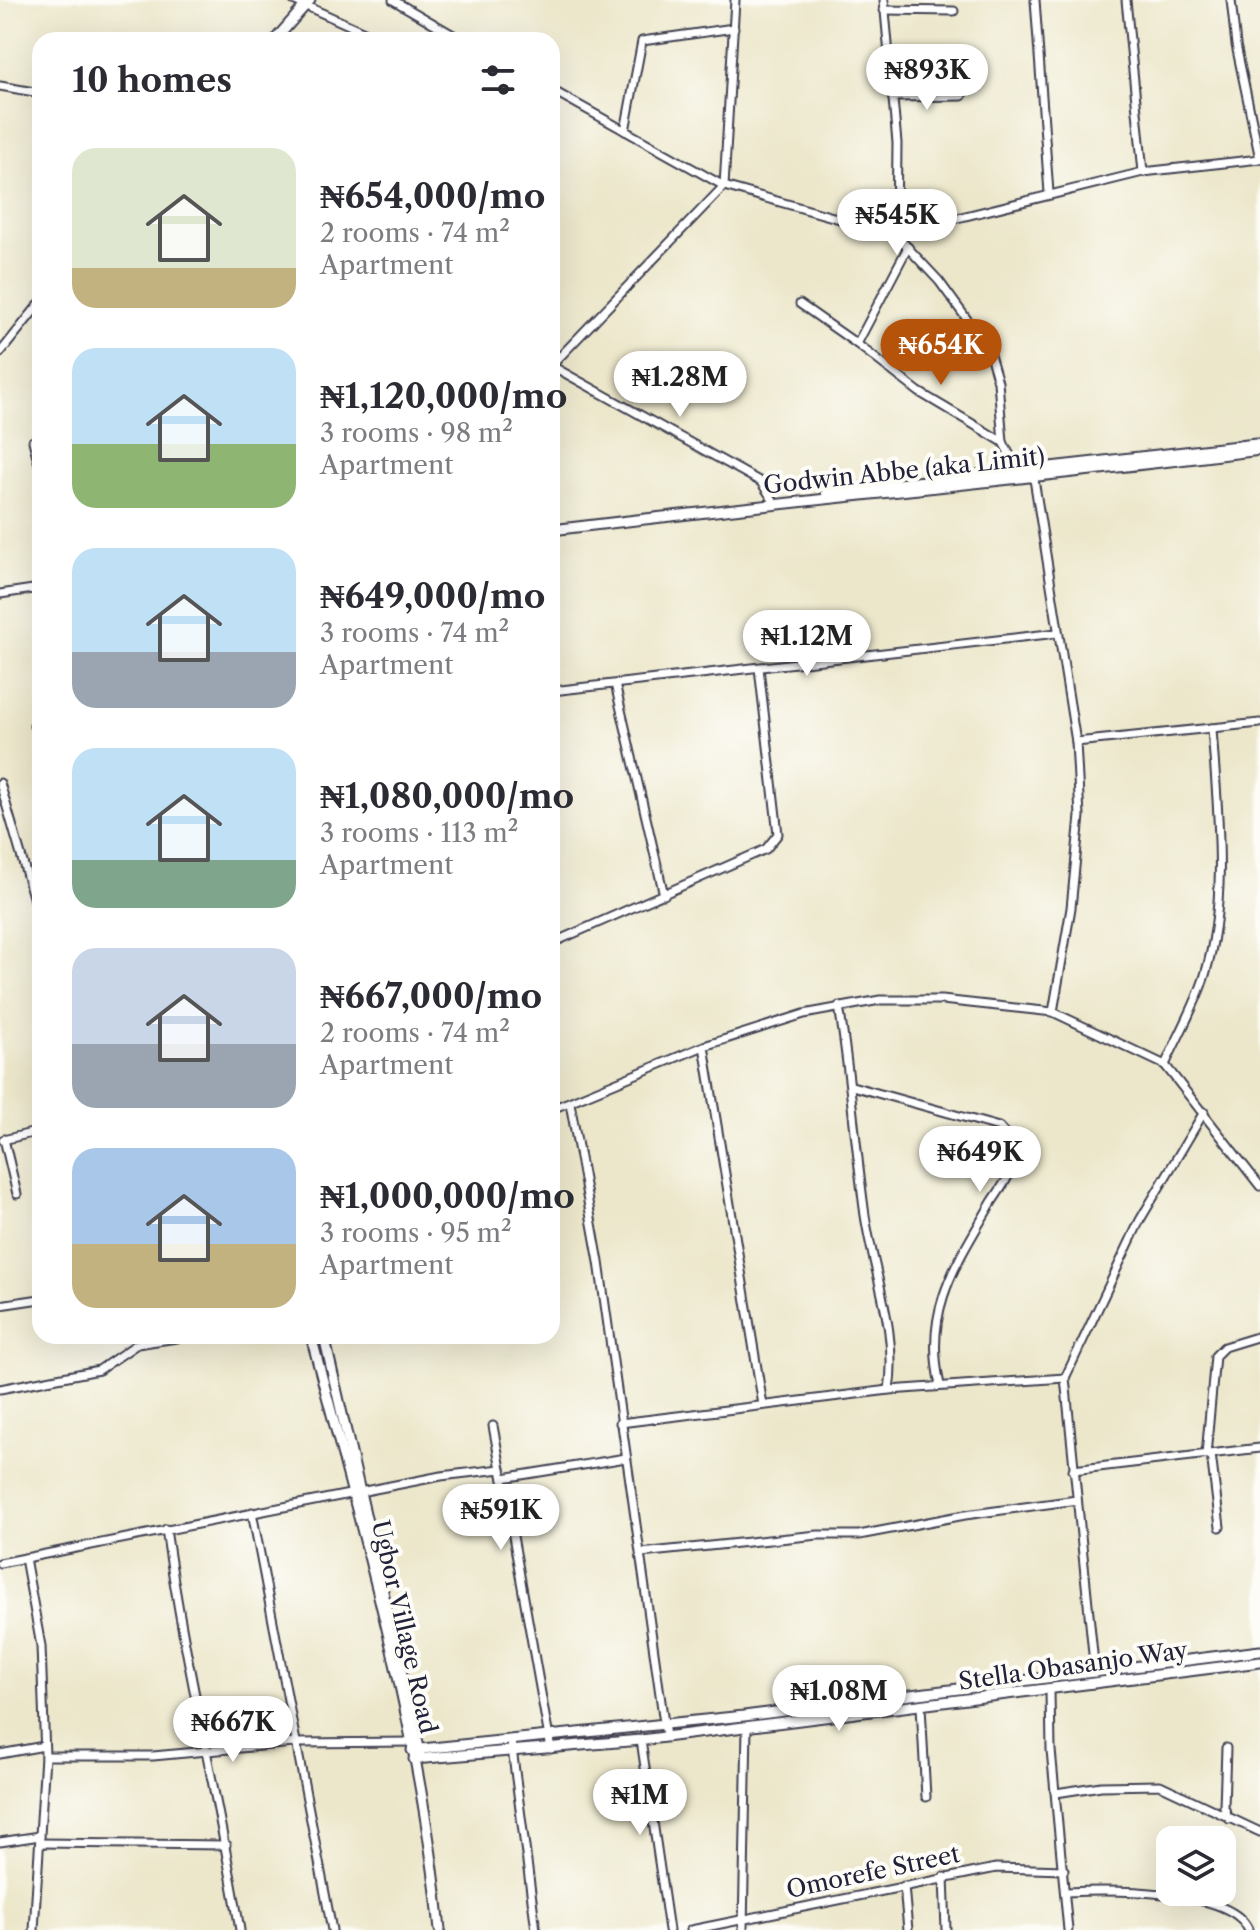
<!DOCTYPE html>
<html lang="en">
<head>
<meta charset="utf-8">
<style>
	body { margin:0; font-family:"Libre Caslon Text",serif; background:#f2f2f3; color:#2b2b33; height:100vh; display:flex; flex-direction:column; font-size:30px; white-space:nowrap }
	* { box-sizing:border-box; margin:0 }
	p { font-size:26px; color:#7c7c81 }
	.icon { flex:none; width:44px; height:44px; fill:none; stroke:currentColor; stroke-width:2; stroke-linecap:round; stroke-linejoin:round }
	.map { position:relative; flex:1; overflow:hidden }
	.side { position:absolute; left:32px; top:32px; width:528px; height:1312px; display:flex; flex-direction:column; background:#fff; border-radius:24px; box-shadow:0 8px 32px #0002 }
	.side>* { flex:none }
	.controls { position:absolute; left:1156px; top:1826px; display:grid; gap:16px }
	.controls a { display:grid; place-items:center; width:80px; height:80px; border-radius:16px; background:#fff; box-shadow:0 8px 32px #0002; font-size:40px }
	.price { position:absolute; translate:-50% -68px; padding:0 18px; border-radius:28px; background:#fff; color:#222; font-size:26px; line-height:52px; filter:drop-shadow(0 2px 4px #0008) }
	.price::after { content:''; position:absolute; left:50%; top:48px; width:24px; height:18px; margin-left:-12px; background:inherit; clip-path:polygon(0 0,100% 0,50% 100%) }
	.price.on { background:#b45309; color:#fff }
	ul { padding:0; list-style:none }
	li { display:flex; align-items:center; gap:24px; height:200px; padding:0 40px }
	li span { display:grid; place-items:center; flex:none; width:224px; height:160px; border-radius:24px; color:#555 }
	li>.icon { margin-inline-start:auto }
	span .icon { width:96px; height:96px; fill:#fffc; stroke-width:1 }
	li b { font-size:34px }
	h2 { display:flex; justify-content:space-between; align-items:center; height:96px; padding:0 40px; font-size:34px }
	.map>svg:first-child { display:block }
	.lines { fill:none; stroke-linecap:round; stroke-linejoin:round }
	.minor-casing { stroke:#404051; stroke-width:11 }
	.tertiary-casing { stroke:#404051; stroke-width:13 }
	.minor { stroke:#fff; stroke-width:7 }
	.tertiary { stroke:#fff; stroke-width:9 }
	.labels { text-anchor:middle; stroke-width:8; stroke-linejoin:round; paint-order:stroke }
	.street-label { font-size:24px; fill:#22223b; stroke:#fdfcf7 }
</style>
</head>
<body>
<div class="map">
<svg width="1260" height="1930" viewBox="0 0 1260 1930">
	<rect width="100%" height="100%" fill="#fdfcf7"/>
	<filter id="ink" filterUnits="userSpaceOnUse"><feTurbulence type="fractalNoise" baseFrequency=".0125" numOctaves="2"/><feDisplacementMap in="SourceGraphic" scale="16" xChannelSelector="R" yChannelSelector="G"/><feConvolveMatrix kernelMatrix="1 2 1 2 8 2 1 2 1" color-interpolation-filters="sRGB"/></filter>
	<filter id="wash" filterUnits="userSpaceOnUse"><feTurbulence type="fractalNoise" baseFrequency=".006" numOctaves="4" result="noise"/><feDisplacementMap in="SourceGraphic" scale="32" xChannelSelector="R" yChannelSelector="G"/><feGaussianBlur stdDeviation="1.8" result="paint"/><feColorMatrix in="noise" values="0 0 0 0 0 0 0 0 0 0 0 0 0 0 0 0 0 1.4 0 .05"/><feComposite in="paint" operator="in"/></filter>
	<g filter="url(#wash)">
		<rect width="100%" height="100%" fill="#ece7cb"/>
	</g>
	<g filter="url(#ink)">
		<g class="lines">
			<g class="minor-casing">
				<g id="minor">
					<polyline points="293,0 382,40"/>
					<polyline points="393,0 462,40"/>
					<polyline points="884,0 897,143 896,235 939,281 988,348 998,382 1003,442 1020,474"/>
					<polyline points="1035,0 1049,193"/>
					<polyline points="1126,0 1143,172"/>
					<polyline points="884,10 954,11"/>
					<polyline points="0,86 40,93"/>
					<polyline points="552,90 724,186 896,235"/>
					<polyline points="892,97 962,96"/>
					<polyline points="625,131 642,41 734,28"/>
					<polyline points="897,233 1143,172 1260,159 1236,45 1231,0"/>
					<polyline points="908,247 857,344 919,392 1003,442"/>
					<polyline points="800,304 857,344"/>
					<polyline points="0,353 40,303"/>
					<polyline points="552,365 724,186 735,0"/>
					<polyline points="552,366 761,482 775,503"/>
					<polyline points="33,441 40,468"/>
					<polyline points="1034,479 1076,742 1260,723"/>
					<polyline points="0,594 40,588"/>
					<polyline points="615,684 664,895"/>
					<polyline points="552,691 1057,633"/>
					<polyline points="34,726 40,725"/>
					<polyline points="0,783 40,921"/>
					<polyline points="552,943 766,849 778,834 759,668"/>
					<path d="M839,1006C850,1074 855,1141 864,1208C871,1268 899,1329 889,1390"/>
					<polyline points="1053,1012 1071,908 1080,816 1076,742"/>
					<polyline points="704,1046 763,1405"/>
					<path d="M1165,1065C1178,1036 1196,1005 1205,975C1229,896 1217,808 1212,728"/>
					<path d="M852,1086L999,1127L1015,1146C1017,1168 1003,1185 992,1202C956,1264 923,1310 940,1385"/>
					<polyline points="570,1103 599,1262 666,1737"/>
					<polyline points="552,1109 704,1046 804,1014 880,1000 942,1000 1053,1012 1165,1065 1260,1186"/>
					<polyline points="4,1139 17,1194"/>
					<polyline points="3,1140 40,1131"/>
					<polyline points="0,1305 40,1299"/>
					<polyline points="0,1389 99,1370 137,1344 190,1336"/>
					<polyline points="620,1423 889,1390 1065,1378"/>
					<polyline points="493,1426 501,1469"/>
					<polyline points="1211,1454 1220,1527"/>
					<polyline points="1206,1455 1215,1356 1224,1347 1260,1336"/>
					<polyline points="1073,1470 1260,1448"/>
					<polyline points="503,1478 626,1458"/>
					<polyline points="252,1512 332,1930"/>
					<path d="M166,1529C185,1664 218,1796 240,1930"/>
					<polyline points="641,1553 818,1535 859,1535 965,1515 1077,1500"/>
					<polyline points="25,1558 41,1646 45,1756 34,1930"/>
					<polyline points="0,1563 441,1476 501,1469 551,1749"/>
					<polyline points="1095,1673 1065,1378 1140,1220 1204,1112"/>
					<polyline points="1050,1691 1051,1750 1068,1930"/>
					<polyline points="921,1706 926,1797"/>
					<polyline points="641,1740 669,1930"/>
					<polyline points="511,1741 536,1930"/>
					<polyline points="1226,1748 1224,1807 1229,1819"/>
					<polyline points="0,1754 44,1746"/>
					<polyline points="45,1756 153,1756 294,1743 415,1742"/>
					<polyline points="1056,1793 1101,1786 1160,1785 1260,1832"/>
					<polyline points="0,1842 40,1836"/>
					<polyline points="40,1843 226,1845"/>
					<polyline points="944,1877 946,1930"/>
					<polyline points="904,1886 908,1930"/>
					<path d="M1066,1892C1107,1890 1230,1888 1248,1929"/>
					<polyline points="691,1930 996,1868 1064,1870"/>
					<polyline points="743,1930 747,1727"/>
				</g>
			</g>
			<g class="tertiary-casing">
				<g id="tertiary">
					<polyline points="275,40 310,0"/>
					<polyline points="826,492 1256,444"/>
					<path d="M552,530C788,501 1024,480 1260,450"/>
					<path d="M311,1336C362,1529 421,1731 440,1930"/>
					<polyline points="324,1336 420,1752"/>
					<polyline points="412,1750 744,1716 1260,1651"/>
					<polyline points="414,1759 641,1740 1260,1662"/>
				</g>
			</g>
			<use href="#minor" class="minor"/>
			<use href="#tertiary" class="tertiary"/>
		</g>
	</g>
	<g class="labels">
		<g class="street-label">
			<text transform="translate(904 471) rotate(-6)" y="8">Godwin Abbe (aka Limit)</text>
			<text transform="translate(404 1627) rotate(77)" y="8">Ugbor Village Road</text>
			<text transform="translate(1073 1666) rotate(-8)" y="8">Stella Obasanjo Way</text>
			<text transform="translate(873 1872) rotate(-12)" y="8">Omorefe Street</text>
		</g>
	</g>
</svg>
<div class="controls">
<a><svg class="icon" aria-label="layers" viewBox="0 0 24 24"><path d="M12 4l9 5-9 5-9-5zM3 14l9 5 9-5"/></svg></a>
</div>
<b class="price" style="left:927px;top:112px">₦893K</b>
<b class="price" style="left:897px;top:257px">₦545K</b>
<b class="price on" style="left:941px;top:387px">₦654K</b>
<b class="price" style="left:680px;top:419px">₦1.28M</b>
<b class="price" style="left:807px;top:678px">₦1.12M</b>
<b class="price" style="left:980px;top:1194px">₦649K</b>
<b class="price" style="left:501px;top:1552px">₦591K</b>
<b class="price" style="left:839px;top:1733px">₦1.08M</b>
<b class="price" style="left:233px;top:1764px">₦667K</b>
<b class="price" style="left:640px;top:1837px">₦1M</b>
<section class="side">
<h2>10 homes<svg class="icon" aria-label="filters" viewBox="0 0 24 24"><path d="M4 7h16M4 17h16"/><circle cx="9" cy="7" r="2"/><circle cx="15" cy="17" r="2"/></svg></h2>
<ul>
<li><span style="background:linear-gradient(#dfe7d0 75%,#c2b280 0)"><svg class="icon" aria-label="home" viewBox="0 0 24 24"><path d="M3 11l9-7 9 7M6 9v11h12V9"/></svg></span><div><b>₦654,000/mo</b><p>2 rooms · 74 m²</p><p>Apartment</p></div></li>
<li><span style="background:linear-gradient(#bfe0f5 60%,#8fb573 0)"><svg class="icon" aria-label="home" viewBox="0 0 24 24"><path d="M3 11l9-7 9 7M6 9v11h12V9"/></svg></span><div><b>₦1,120,000/mo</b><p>3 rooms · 98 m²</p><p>Apartment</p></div></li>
<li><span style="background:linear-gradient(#bfe0f5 65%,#9aa5b1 0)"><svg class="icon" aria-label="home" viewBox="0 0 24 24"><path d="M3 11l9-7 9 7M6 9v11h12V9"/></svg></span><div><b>₦649,000/mo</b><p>3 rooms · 74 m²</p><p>Apartment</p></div></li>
<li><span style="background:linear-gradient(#bfe0f5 70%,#7fa58c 0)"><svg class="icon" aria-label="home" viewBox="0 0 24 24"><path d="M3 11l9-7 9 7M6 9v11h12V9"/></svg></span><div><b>₦1,080,000/mo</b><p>3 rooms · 113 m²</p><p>Apartment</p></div></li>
<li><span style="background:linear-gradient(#c9d6e8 60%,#9aa5b1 0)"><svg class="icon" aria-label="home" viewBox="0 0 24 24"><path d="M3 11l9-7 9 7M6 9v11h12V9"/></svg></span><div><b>₦667,000/mo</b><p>2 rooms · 74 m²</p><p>Apartment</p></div></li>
<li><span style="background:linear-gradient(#a9c7e8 60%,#c2b280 0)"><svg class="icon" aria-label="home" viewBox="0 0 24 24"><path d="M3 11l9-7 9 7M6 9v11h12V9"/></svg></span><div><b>₦1,000,000/mo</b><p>3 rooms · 95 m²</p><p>Apartment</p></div></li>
</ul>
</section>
</div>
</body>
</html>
